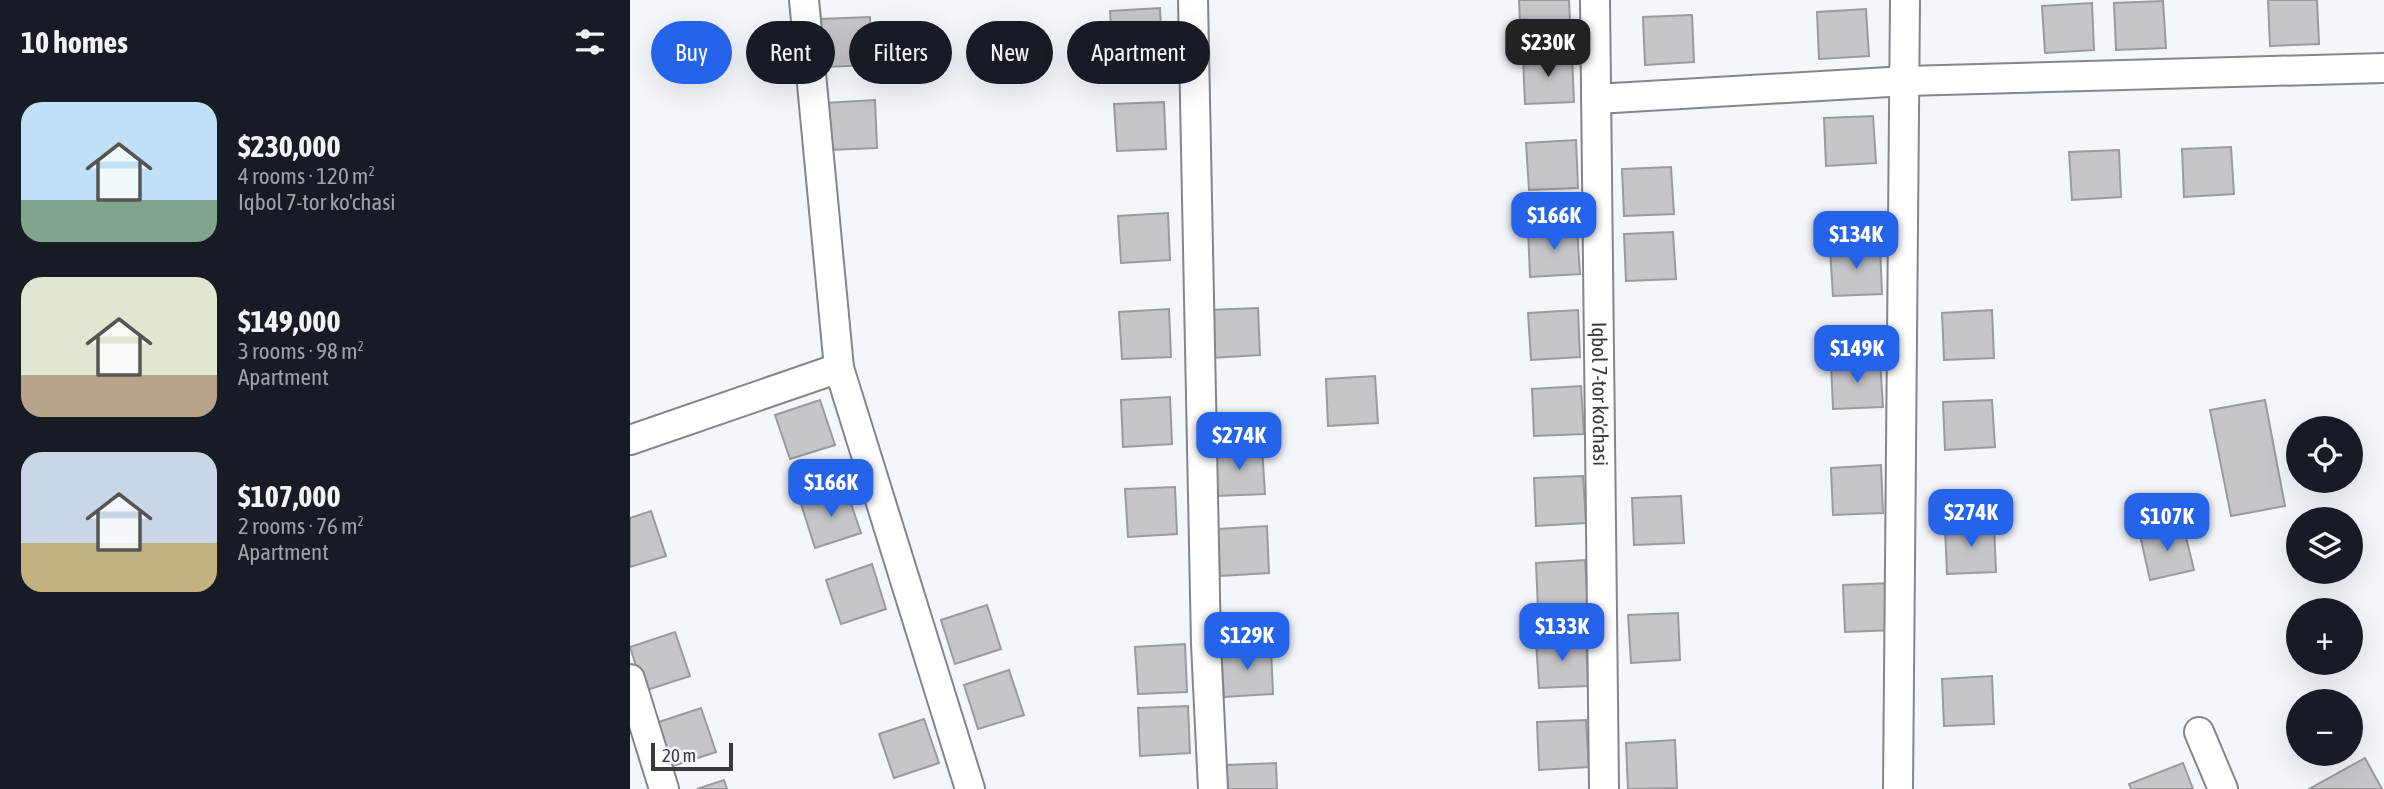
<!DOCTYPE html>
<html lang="en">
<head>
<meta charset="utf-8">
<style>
	body { margin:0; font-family:"Asap Condensed",sans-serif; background:#20242c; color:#f1f3f6; height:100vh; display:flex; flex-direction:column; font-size:26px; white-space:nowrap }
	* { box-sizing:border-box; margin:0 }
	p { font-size:23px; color:#9ea1a6 }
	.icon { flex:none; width:38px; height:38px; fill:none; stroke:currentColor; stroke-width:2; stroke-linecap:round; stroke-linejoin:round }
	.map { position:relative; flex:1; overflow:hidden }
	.side { display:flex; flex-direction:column; background:#171b24; width:630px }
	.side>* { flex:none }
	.hud { position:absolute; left:21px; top:21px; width:665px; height:63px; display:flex; gap:14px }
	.tools { position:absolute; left:1656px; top:416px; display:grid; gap:14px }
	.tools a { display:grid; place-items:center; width:77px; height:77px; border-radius:50%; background:#171b24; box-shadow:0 7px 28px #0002; font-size:35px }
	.scale { position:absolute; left:21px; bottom:18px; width:82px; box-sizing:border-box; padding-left:7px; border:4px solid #393a3c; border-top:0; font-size:19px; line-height:24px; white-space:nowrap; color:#393a3c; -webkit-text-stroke:5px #f3f6fb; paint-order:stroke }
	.price { position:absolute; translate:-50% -60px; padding:0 16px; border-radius:14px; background:#2563eb; color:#fff; font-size:23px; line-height:46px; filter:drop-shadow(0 2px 4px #0008) }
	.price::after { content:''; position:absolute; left:50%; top:42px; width:21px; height:16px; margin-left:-10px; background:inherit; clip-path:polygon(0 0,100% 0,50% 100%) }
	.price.selected { background:#222; color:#fff }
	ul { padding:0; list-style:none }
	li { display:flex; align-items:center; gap:21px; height:175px; padding:0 21px }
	li span { display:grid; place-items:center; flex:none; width:196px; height:140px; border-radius:21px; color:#555 }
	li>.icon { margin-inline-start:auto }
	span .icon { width:84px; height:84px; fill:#fffc; stroke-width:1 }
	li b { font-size:30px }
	h2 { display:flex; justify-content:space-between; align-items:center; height:84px; padding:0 21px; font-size:30px }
	.tag { padding:0 24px; border-radius:32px; background:#171b24; box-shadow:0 7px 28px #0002; font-size:24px; line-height:63px }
	.tag.selected { background:#2563eb; color:#fff }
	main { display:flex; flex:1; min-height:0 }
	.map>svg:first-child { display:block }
	.building { fill:#c5c5ca; stroke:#9a9a9f; stroke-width:2 }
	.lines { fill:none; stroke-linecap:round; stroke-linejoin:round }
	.street-casing { stroke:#84868b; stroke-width:32 }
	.street { stroke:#fff; stroke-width:28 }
	.labels { text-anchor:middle; stroke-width:7; stroke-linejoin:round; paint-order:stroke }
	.street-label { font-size:21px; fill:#393a3c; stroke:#f3f6fb }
</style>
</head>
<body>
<main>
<section class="side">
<h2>10 homes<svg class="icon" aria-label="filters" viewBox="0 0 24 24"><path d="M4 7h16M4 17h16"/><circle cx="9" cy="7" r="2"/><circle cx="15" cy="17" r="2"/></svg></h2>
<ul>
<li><span style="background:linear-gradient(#bfe0f5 70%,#7fa58c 0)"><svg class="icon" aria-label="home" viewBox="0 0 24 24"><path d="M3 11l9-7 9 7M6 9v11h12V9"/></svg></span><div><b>$230,000</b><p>4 rooms · 120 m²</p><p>Iqbol 7-tor ko'chasi</p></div></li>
<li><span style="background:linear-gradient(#dfe7d0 70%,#b9a48a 0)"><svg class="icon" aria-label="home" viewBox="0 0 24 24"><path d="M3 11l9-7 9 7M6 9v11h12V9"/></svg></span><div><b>$149,000</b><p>3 rooms · 98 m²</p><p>Apartment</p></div></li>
<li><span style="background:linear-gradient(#c9d6e8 65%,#c2b280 0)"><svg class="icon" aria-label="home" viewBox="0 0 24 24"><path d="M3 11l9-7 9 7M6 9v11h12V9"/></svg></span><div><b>$107,000</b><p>2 rooms · 76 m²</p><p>Apartment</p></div></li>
</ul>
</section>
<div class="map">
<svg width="1754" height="789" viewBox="0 0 1754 789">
	<rect width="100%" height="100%" fill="#f3f6fb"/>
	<g class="building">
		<polygon points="889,0 939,0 940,20 890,23"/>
		<polygon points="1638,0 1687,0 1689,44 1640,46"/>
		<polygon points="1533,1 1536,48 1486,50 1484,3"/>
		<polygon points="1462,3 1464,50 1415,53 1412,6"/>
		<polygon points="530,8 532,56 483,58 480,11"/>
		<polygon points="1236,9 1239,56 1189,59 1187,12"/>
		<polygon points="1062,15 1064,62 1015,65 1013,17"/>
		<polygon points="240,17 242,65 193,67 190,19"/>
		<polygon points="942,55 944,102 895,104 893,57"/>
		<polygon points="245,100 247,148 198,150 195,103"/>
		<polygon points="534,102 536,149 487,151 484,104"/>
		<polygon points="1243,116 1246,163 1196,166 1194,118"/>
		<polygon points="946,140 948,188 899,190 896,143"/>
		<polygon points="1601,147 1604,194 1554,197 1552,149"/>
		<polygon points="1489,150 1491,197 1442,200 1439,152"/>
		<polygon points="1041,167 1044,214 994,216 992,169"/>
		<polygon points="538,213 540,260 491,263 488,216"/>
		<polygon points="947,227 950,274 900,277 898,229"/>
		<polygon points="1043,232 1046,279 996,281 994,234"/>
		<polygon points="1250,246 1252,294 1203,296 1200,249"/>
		<polygon points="628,308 630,355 581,358 578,310"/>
		<polygon points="539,309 541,357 492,359 489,312"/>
		<polygon points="948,310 950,357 901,360 898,313"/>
		<polygon points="1362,310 1364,358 1314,360 1312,313"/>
		<polygon points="1250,360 1253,407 1203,409 1201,362"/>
		<polygon points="745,376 748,423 698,426 696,379"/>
		<polygon points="951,386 954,434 904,436 902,389"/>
		<polygon points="540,397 542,444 493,447 491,400"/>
		<polygon points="190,400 205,445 160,459 145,415"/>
		<polygon points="1362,400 1365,447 1315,450 1313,402"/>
		<polygon points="1635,400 1655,506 1601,516 1580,410"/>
		<polygon points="632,447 635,494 585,496 583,449"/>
		<polygon points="1251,465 1253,513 1203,515 1201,468"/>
		<polygon points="953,476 956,523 906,526 904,478"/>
		<polygon points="545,487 547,534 498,537 495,489"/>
		<polygon points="216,489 231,533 185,548 171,504"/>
		<polygon points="1051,496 1054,543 1004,545 1002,498"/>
		<polygon points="21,511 36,556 0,567 0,518"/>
		<polygon points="1364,524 1366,572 1317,574 1315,527"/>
		<polygon points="1553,525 1564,570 1520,580 1510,535"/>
		<polygon points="637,526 639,573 590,576 588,529"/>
		<polygon points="955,560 958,608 908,610 906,563"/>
		<polygon points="242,564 256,609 211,624 196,580"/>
		<polygon points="1262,583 1264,630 1215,632 1213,585"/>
		<polygon points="357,605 371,649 325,664 311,620"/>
		<polygon points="1048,613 1050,660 1001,663 998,615"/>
		<polygon points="45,632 60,676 14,691 0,647"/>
		<polygon points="956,638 958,686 909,688 906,641"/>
		<polygon points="555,644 557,692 508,694 505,647"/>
		<polygon points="641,647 643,694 594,697 591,649"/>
		<polygon points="379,670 394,715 348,729 334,685"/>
		<polygon points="1362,676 1364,724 1314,726 1312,679"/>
		<polygon points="558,706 560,753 510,756 508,708"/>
		<polygon points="71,708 86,752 40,767 26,723"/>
		<polygon points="294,719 309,763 264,778 249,734"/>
		<polygon points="956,720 959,767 909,770 907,722"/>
		<polygon points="1045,740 1047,788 998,789 996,743"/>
		<polygon points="1735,758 1752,789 1679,789"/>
		<polygon points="646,763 647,789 598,789 596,765"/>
		<polygon points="1553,763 1563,789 1501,789 1499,784"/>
		<polygon points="94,780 97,789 67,789"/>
	</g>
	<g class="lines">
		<g class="street-casing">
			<g id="street">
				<polyline points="174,0 209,368 340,789"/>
				<polyline points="563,0 576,644 583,789"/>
				<path id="s1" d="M965,0L974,789"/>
				<polyline points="966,99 1276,81 1754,68"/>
				<polyline points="0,440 209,368"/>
				<polyline points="0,679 34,789"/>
				<polyline points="1569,732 1593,789"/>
				<polyline points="1268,789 1275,0"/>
			</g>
		</g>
		<use href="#street" class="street"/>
	</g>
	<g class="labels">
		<g class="street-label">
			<text dy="7" stroke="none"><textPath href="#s1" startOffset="394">Iqbol 7-tor ko'chasi</textPath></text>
		</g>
	</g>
</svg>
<div class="tools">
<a><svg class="icon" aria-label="locate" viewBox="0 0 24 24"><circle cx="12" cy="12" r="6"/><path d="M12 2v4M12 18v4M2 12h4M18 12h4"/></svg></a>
<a><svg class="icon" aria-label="layers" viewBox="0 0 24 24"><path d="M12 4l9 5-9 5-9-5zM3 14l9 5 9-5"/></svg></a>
<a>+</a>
<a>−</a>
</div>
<div class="scale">20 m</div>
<b class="price selected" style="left:918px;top:79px">$230K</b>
<b class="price" style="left:924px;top:252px">$166K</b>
<b class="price" style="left:1226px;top:271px">$134K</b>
<b class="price" style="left:1227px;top:385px">$149K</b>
<b class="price" style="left:609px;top:472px">$274K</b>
<b class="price" style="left:201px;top:519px">$166K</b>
<b class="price" style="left:1341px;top:549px">$274K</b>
<b class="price" style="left:1537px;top:553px">$107K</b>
<b class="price" style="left:932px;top:663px">$133K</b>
<b class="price" style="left:617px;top:672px">$129K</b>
<div class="hud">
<a class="tag selected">Buy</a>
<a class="tag">Rent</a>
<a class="tag">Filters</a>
<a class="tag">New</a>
<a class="tag">Apartment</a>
</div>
</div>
</main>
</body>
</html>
